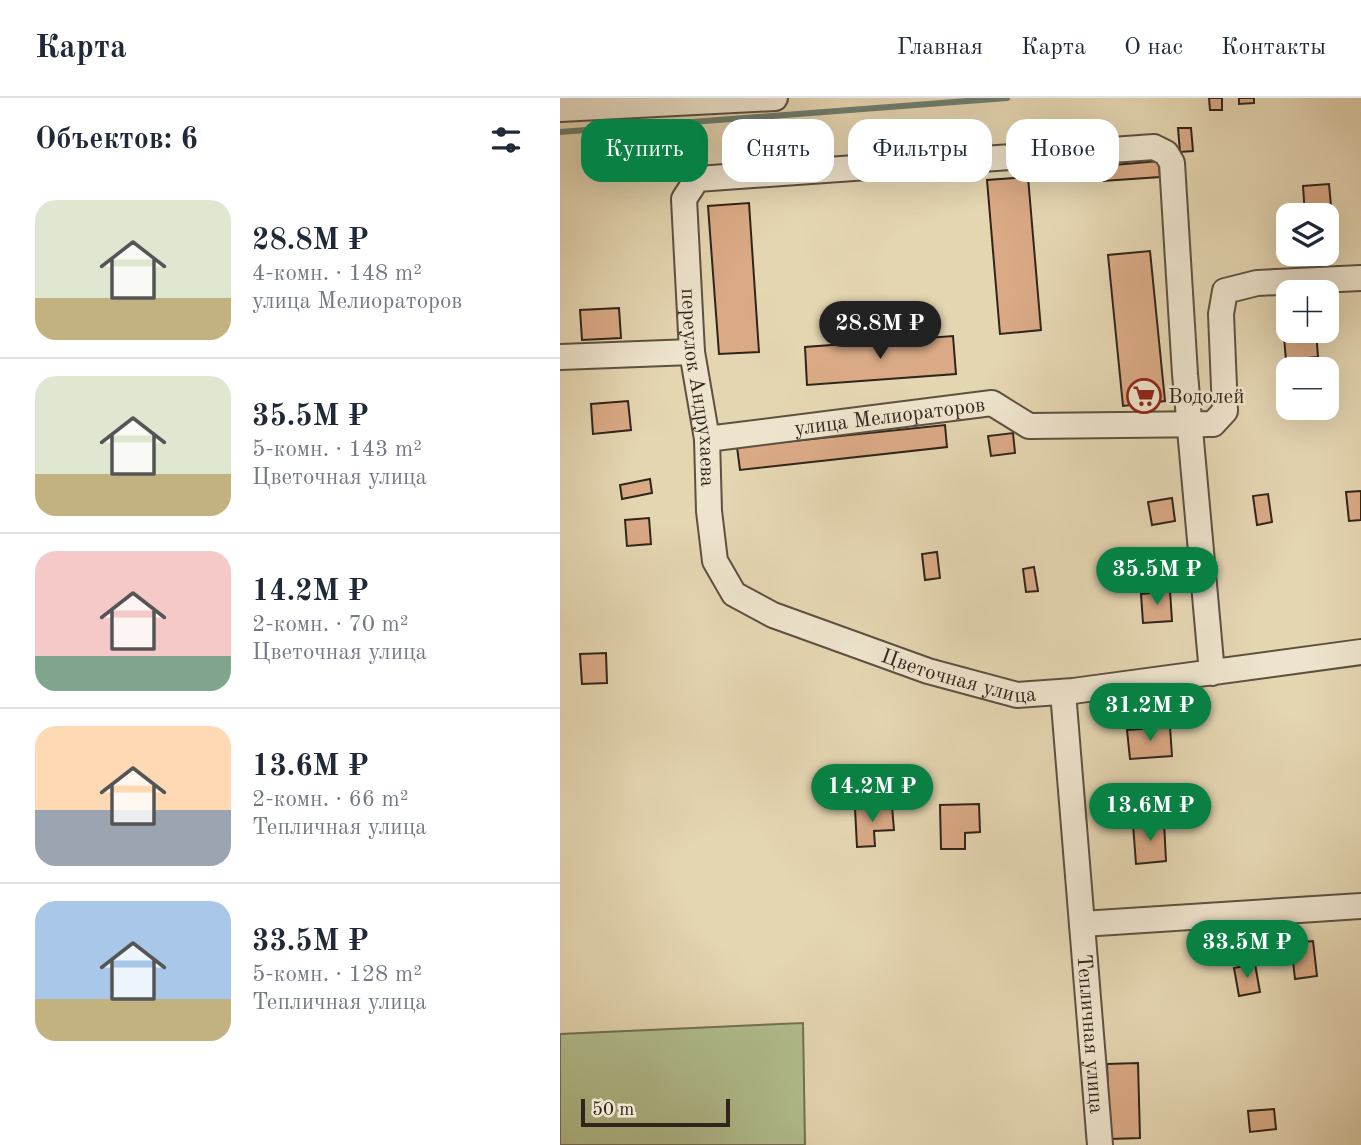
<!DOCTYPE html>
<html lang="ru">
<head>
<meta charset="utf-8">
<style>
	body { margin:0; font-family:"Old Standard TT",serif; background:#f2f2f3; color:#1f2937; height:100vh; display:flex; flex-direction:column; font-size:26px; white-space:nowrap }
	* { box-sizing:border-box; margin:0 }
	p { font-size:23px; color:#747a83 }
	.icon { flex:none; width:38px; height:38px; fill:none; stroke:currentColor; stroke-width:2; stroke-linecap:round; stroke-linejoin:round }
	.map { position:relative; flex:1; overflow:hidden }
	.panel { display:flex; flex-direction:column; background:#fff; width:560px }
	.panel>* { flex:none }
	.top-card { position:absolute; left:21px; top:21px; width:665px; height:63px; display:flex; gap:14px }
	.buttons { position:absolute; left:716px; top:105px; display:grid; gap:14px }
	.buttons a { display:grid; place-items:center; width:63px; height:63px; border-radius:14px; background:#fff; box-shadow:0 7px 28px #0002; font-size:35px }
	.scale { position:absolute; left:21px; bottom:18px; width:149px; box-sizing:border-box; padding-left:7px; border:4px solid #30251b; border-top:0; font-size:19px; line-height:24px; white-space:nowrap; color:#30251b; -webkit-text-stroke:5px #eee4cd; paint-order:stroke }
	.price { position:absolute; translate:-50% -60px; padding:0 16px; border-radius:24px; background:#0b8043; color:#fff; font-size:23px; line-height:46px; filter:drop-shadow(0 2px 4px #0008) }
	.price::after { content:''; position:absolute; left:50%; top:42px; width:21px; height:16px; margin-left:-10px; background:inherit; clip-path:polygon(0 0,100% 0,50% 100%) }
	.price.active { background:#222; color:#fff }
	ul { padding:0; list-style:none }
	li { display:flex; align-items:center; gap:21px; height:175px; padding:0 35px }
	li+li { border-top:2px solid #e0e1e3 }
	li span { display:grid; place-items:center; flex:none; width:196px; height:140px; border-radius:21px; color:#555 }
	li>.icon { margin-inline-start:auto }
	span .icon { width:84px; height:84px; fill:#fffc; stroke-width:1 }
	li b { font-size:30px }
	h2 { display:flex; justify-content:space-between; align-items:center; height:84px; padding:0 35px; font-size:30px }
	.chip { padding:0 24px; border-radius:21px; background:#fff; box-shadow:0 7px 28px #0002; font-size:24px; line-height:63px }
	.chip.active { background:#0b8043; color:#fff }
	header { display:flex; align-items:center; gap:42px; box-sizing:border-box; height:98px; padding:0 35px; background:#fff; border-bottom:2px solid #e0e1e3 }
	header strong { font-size:33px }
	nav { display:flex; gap:38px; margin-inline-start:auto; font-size:24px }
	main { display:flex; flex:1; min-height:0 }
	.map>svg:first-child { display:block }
	.green { fill:#b2be8e; stroke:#717254; stroke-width:2 }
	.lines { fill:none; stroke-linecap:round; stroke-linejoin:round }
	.stream { stroke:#6e7e6f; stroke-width:6 }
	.building { fill:#daaa86; stroke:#30251b; stroke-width:2 }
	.minor-casing { stroke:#5d5141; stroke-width:28 }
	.minor { stroke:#eee4cd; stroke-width:24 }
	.labels { text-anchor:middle; stroke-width:5; stroke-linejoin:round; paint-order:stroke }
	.street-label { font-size:21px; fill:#30251b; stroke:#eee4cd }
	.poi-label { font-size:21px; fill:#30251b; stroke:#eee4cd; text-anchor:start }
</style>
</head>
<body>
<header>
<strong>Карта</strong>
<nav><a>Главная</a><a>Карта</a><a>О нас</a><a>Контакты</a></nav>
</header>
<main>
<section class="panel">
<h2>Объектов: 6<svg class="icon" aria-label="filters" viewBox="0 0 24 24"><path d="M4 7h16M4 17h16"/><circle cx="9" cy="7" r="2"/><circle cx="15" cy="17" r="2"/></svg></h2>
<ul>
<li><span style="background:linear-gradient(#dfe7d0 70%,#c2b280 0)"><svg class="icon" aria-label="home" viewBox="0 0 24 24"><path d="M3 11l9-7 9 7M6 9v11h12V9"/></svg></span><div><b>28.8M ₽</b><p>4-комн. · 148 m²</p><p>улица Мелиораторов</p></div></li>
<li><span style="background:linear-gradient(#dfe7d0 70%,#c2b280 0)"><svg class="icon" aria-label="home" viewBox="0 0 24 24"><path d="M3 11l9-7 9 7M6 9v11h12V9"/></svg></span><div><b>35.5M ₽</b><p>5-комн. · 143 m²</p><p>Цветочная улица</p></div></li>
<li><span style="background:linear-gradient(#f6c9c9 75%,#7fa58c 0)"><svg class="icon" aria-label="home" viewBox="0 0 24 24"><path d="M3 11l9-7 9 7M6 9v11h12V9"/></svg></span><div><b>14.2M ₽</b><p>2-комн. · 70 m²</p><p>Цветочная улица</p></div></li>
<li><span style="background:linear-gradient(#ffd9b3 60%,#9aa5b1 0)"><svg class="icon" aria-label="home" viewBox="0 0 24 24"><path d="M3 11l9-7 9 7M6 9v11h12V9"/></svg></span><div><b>13.6M ₽</b><p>2-комн. · 66 m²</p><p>Тепличная улица</p></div></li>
<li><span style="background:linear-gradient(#a9c7e8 70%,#c2b280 0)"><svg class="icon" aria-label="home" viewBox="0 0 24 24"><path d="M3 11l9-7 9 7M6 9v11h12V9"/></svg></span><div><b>33.5M ₽</b><p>5-комн. · 128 m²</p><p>Тепличная улица</p></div></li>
</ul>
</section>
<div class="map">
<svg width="801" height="1047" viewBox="0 0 801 1047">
	<rect width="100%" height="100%" fill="#e5d6b2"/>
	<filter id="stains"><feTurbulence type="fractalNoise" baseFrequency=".00286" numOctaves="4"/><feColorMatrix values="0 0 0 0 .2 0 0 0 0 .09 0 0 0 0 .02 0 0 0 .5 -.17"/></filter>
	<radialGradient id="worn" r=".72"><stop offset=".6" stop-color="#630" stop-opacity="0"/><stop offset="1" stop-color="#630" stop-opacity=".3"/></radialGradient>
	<polygon class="green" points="243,925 245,1047 0,1047 0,936"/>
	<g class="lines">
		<polyline class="stream" points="0,34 447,0"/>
	</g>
	<g class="building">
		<polygon points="649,0 662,0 662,12 650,12"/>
		<polygon points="679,0 694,0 694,5 679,6"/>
		<polygon points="618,30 631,30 633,53 620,54"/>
		<polygon points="89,48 95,73 76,77 70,52"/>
		<polygon points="599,63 600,79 543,83 542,68"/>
		<polygon points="468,79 481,232 440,236 427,82"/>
		<polygon points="769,86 772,119 745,117 743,88"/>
		<polygon points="189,105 199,254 159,256 148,108"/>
		<polygon points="590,153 605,303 563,308 548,157"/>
		<polygon points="59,210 61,240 22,242 20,212"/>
		<polygon points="728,227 728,233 756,233 758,259 726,262 723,228"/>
		<polygon points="393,238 396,276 247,287 245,249"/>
		<polygon points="68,303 71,332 33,336 31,306"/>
		<polygon points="385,327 387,349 180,372 177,349"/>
		<polygon points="453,335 455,355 431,358 428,338"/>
		<polygon points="90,381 92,395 62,401 60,387"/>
		<polygon points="801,393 801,422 789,423 786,394"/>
		<polygon points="708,396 712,424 697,427 693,398"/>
		<polygon points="612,400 615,423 592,427 588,404"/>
		<polygon points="89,420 91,446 67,448 65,422"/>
		<polygon points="377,454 380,480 365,482 362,456"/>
		<polygon points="474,469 478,493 466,494 463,471"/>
		<polygon points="610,493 612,523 583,525 581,496"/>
		<polygon points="46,555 47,585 22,586 20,556"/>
		<polygon points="610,629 612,658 570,661 567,632"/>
		<polygon points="591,687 591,699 559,700 559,689"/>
		<polygon points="419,706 420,734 405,735 405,751 381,751 380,707"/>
		<polygon points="332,708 334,732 314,733 315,748 297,749 295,710"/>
		<polygon points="604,724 606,763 576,766 573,726"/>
		<polygon points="753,843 757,878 735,881 731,845"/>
		<polygon points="695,866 700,894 679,898 674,870"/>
		<polygon points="578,965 580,1040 550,1041 547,966"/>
		<polygon points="714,1011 716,1031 690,1034 688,1013"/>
	</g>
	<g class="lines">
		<g class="minor-casing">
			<g id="minor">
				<polyline points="0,11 215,0"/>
				<polyline points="0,259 132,254"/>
				<path id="s1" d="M147,341L432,305L469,328L653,326L665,313L661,216L665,193L697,185L801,180"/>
				<path id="s2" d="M652,575L625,276L612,65L606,55L594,49L137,81L124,101L132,254L147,341L149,413L155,463L174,496L213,517L368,573L457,597L513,593L801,554"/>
				<path id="s3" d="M503,594L540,1047"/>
				<polyline points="522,826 801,808"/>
			</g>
		</g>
		<use href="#minor" class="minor"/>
	</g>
	<defs>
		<g id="supermarket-ring" transform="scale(1.75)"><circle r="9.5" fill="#eee4cd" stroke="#8f2418" stroke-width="1.5"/><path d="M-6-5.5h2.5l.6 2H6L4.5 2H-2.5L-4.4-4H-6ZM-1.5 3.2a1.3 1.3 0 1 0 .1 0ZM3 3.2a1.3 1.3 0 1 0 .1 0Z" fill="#8f2418"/></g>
	</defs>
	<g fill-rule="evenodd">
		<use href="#supermarket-ring" x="584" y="298"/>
	</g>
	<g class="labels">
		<g class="street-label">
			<text dy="7" stroke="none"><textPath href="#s2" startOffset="1208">переулок Андрухаева</textPath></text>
			<text dy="7" stroke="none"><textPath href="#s1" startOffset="184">улица Мелиораторов</textPath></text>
			<text dy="7" stroke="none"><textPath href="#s2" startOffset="1661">Цветочная улица</textPath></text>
			<text dy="7" stroke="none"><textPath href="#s3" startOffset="343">Тепличная улица</textPath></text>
		</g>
		<g class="poi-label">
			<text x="608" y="305">Водолей</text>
		</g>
	</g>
	<rect width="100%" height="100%" filter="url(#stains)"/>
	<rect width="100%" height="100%" fill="url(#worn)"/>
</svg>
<div class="buttons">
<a><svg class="icon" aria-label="layers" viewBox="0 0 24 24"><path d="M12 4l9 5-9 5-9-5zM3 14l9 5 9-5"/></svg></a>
<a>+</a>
<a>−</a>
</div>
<div class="scale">50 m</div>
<b class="price active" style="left:320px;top:263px">28.8M ₽</b>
<b class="price" style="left:597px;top:509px">35.5M ₽</b>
<b class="price" style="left:590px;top:645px">31.2M ₽</b>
<b class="price" style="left:312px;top:726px">14.2M ₽</b>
<b class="price" style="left:590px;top:745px">13.6M ₽</b>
<b class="price" style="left:687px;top:882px">33.5M ₽</b>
<div class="top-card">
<a class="chip active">Купить</a>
<a class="chip">Снять</a>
<a class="chip">Фильтры</a>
<a class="chip">Новое</a>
</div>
</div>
</main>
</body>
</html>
